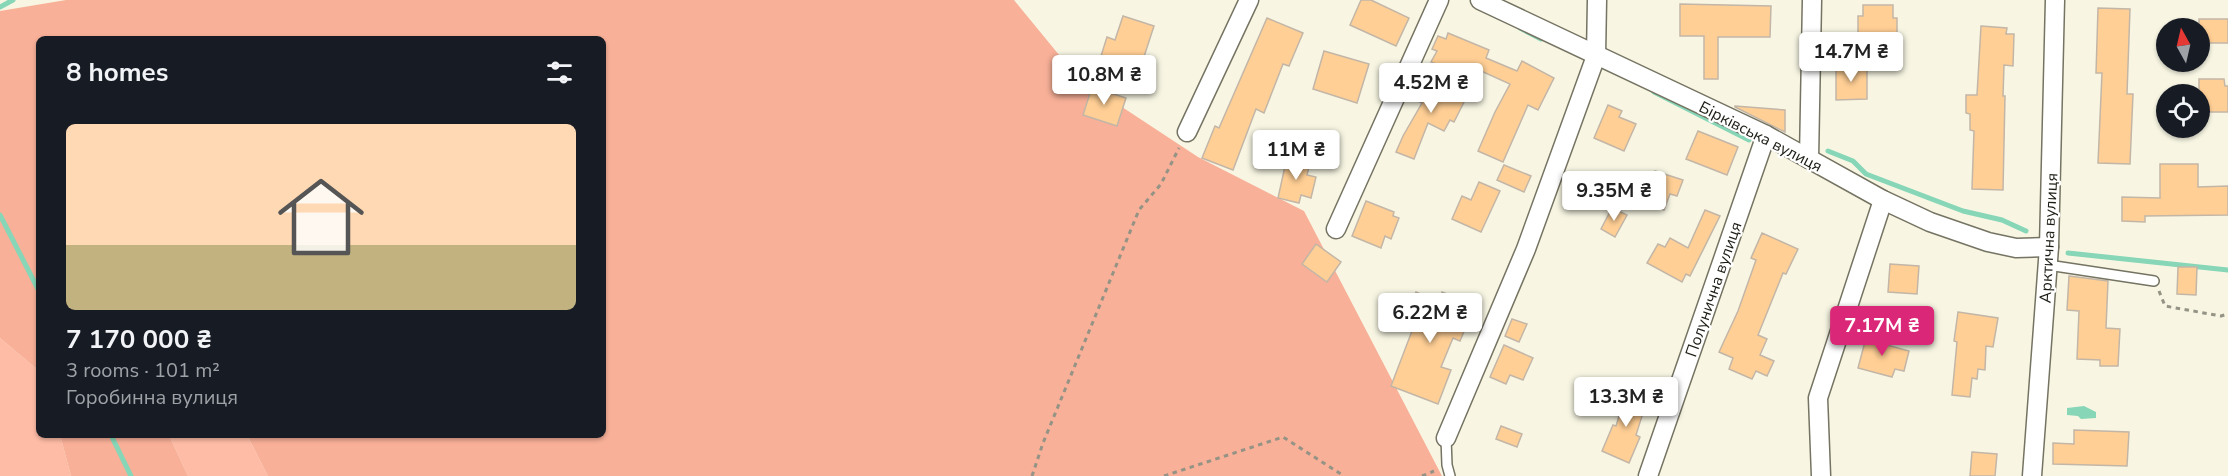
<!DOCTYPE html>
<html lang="en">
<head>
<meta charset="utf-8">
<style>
	body { margin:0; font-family:"Nunito Sans",sans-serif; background:#242831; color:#f1f3f6; height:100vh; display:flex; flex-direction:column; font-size:22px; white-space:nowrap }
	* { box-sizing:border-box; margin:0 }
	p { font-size:20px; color:#9ea1a6 }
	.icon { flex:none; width:33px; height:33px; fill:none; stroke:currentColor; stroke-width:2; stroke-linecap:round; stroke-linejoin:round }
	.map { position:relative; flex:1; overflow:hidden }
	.details { position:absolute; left:36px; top:36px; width:570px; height:402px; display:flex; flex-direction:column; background:#171b24; border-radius:9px; box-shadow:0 2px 4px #0004 }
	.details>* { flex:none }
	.needle { width:39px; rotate:352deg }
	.fabs { position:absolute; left:2156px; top:18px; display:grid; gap:12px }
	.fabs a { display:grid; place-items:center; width:54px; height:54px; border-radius:50%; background:#171b24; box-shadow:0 2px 4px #0004; font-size:30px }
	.price { position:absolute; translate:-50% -51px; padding:0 14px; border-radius:6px; background:#fff; color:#222; font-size:20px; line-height:39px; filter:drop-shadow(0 2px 3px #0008) }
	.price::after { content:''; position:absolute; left:50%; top:36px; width:18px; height:14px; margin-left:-9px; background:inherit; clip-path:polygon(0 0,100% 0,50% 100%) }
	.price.on { background:#db2777; color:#fff }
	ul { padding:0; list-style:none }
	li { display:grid; align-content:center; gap:12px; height:318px; padding:0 30px }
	li span { display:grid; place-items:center; height:186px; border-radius:9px; color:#555 }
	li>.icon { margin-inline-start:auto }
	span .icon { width:108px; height:108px; fill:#fffc; stroke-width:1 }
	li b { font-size:26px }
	h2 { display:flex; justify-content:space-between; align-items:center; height:72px; padding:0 30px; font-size:26px }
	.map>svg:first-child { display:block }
	.green { fill:#febca6 }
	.forest { fill:#f8b098 }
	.water { fill:#86d6b7 }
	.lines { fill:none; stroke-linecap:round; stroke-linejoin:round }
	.stream { stroke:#86d6b7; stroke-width:5 }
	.building { fill:#ffcf95; stroke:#c3b6a7; stroke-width:1.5 }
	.lane-casing { stroke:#757362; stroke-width:12 }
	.street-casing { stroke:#757362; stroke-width:21 }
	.path { stroke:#949385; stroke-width:3; stroke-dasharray:4.5 4.5; stroke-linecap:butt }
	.lane { stroke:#fff; stroke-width:9 }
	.street { stroke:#fff; stroke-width:18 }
	.labels { text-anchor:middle; stroke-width:4.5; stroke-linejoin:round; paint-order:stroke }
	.street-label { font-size:16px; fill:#1c1c15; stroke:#fff }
</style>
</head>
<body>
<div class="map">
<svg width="2228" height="476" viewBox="0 0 2228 476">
	<rect width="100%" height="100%" fill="#f8f6e3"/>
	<g class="green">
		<polygon points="0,338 39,371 39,435 60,435 71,476 0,476"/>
		<polygon points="169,435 247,435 268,476 188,476"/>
	</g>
	<g class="forest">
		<polygon points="66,0 1014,0 1078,78 1198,157 1304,211 1442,476 268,476 247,435 603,435 603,39 39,39 39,371 0,338 0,11"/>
		<polygon points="60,435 169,435 188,476 71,476"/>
	</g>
	<polygon class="water" points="2084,406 2096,412 2096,418 2081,419 2078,416 2067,415 2067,408"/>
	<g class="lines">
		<g class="stream">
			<polyline points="0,7 13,0"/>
			<polyline points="1520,28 1541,39"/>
			<polyline points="1654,92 1749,140"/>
			<polyline points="1828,151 1853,161 1866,174 1963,211 2002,220 2026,231"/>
			<polyline points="0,215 39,291"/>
			<polyline points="2068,253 2228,270"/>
			<polyline points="111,435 131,476"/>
		</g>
	</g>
	<g class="building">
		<polygon points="1361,0 1371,0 1409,18 1396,46 1350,25"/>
		<polygon points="1680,4 1771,6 1770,37 1718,37 1718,79 1704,79 1704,36 1680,36"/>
		<polygon points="1863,5 1893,5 1893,18 1897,18 1897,56 1858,56 1858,16 1863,16"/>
		<polygon points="2098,8 2130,9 2127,94 2133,94 2130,164 2098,163 2102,73 2096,73"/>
		<polygon points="1123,16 1154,26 1140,69 1101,56 1107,37 1115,40"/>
		<polygon points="1267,18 1303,33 1289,66 1283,64 1264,113 1256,109 1233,170 1202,158 1215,126 1219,128"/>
		<rect x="2199" y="19" width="29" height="24"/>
		<polygon points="1981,26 2007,28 2006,34 2014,34 2013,66 2004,65 2003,96 2005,96 2003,190 1972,189 1974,131 1970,130 1970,114 1966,113 1966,95 1977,95"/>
		<polygon points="1448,33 1489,50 1486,58 1517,71 1522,61 1554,78 1538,110 1528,105 1503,162 1478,151 1495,112 1510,84 1479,70 1474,81 1431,62 1437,51 1432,49 1438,36 1446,39"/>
		<polygon points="1324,51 1369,64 1357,103 1313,89"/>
		<polygon points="1836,67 1867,67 1867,99 1836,100"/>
		<polygon points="2199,79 2224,79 2225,86 2228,86 2228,112 2199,112"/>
		<polygon points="1422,80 1468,94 1454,122 1450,120 1444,131 1428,123 1414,159 1396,152 1403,136 1422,103 1412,98"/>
		<polygon points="1092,87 1126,98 1117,126 1083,115"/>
		<polygon points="1608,105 1622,111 1619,117 1636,124 1624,151 1594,138"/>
		<polygon points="1735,106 1785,110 1785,132 1735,107"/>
		<polygon points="1698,131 1738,147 1727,175 1686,159"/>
		<polygon points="1287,157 1303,161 1302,165 1309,167 1307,175 1316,177 1311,198 1301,195 1299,203 1278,198"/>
		<polygon points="2160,164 2198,164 2198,187 2228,186 2228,215 2145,216 2145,222 2122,221 2122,197 2160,198"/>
		<polygon points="1504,165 1531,176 1524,192 1497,180"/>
		<polygon points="1655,171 1683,180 1677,196 1670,194 1664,210 1644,203"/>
		<polygon points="1479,182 1500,191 1481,232 1452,219 1462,196 1471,200"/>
		<polygon points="1366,201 1394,212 1393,216 1399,218 1391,239 1385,236 1381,248 1352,236"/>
		<polygon points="1612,208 1627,215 1615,237 1601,229"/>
		<polygon points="1705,210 1720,216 1690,276 1686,274 1682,282 1647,263 1658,244 1665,247 1670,238 1688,248"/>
		<polygon points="1762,233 1798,249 1786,274 1783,273 1758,335 1767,339 1760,355 1774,361 1767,376 1756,371 1752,379 1729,369 1733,358 1719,352 1738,311 1756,260 1751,258"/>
		<polygon points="1316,244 1341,262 1327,282 1302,264"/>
		<polygon points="1890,264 1919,266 1917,294 1888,292"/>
		<polygon points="2178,267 2197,267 2196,295 2177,294"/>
		<polygon points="2069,276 2108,281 2106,328 2120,329 2118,366 2100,366 2100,360 2077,359 2079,311 2067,310"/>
		<polygon points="1416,292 1439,302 1442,292 1475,305 1460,341 1453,338 1441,367 1451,370 1438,404 1391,386 1412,331 1402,327"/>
		<polygon points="1958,312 1998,318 1993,347 1986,346 1985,370 1978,369 1977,379 1972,378 1970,397 1952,395 1957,342 1954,341"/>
		<polygon points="1512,319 1527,324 1519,342 1505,336"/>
		<polygon points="1867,334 1888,340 1887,345 1909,351 1904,371 1895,369 1892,377 1858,368"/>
		<polygon points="1504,345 1533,358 1523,380 1510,375 1506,384 1490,377"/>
		<polygon points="1627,390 1648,397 1636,435 1640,437 1629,463 1602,451 1613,425 1616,426"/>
		<polygon points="1501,426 1522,434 1517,447 1496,439"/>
		<polygon points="2074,430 2129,432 2127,466 2053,464 2053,443 2074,444"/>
		<polygon points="1972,452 1997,454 1995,476 1970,476"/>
	</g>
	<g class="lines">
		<g class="lane-casing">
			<g id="lane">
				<polyline points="2048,265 2154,281"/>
				<polyline points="1446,438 1447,465 1450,476"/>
			</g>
		</g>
		<g class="street-casing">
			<g id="street">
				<polyline points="1480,0 1766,135 1883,200 1930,222 1988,242 2016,248 2049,247"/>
				<polyline points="1187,132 1249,0"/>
				<polyline points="1809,159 1812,0"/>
				<polyline points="1336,229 1439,0"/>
				<polyline points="1446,438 1526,249 1596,56 1597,0"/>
				<polyline points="1648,476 1766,135"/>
				<polyline points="1821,476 1818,398 1883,200"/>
				<polyline points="2032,476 2049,247 2055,0"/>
			</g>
		</g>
		<g class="path">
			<polyline points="2159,291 2165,306 2221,316 2228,314"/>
			<polyline points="1032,476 1043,443 1139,210 1161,184 1179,148"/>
			<polyline points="1164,476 1283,437 1344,476"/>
			<polyline points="1422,476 1434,471"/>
		</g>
		<use href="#lane" class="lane"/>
		<use href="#street" class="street"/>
	</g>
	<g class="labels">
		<g class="street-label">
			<text transform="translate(1761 136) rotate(27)" y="6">Бірківська вулиця</text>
			<text transform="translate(2048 238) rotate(-87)" y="6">Арктична вулиця</text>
			<text transform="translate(1713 289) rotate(-71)" y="6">Полунична вулиця</text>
		</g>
	</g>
</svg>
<div class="fabs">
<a><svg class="needle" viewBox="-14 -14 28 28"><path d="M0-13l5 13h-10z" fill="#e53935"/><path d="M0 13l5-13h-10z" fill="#9ea1a6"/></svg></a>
<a><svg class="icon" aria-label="locate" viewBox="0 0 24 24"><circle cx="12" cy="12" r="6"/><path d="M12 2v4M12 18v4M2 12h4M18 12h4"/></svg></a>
</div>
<b class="price" style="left:1851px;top:83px">14.7M ₴</b>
<b class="price" style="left:1104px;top:106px">10.8M ₴</b>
<b class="price" style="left:1431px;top:114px">4.52M ₴</b>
<b class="price" style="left:1296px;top:181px">11M ₴</b>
<b class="price" style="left:1614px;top:222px">9.35M ₴</b>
<b class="price" style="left:1430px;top:344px">6.22M ₴</b>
<b class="price on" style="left:1882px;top:357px">7.17M ₴</b>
<b class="price" style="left:1626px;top:428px">13.3M ₴</b>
<section class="details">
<h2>8 homes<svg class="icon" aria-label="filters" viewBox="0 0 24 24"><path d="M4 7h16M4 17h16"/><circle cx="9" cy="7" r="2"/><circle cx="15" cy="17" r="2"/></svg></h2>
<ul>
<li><span style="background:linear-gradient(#ffd9b3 65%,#c2b280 0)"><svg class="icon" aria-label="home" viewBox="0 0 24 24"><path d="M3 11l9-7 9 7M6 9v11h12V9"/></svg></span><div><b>7 170 000 ₴</b><p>3 rooms · 101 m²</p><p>Горобинна вулиця</p></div></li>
</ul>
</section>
</div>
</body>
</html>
